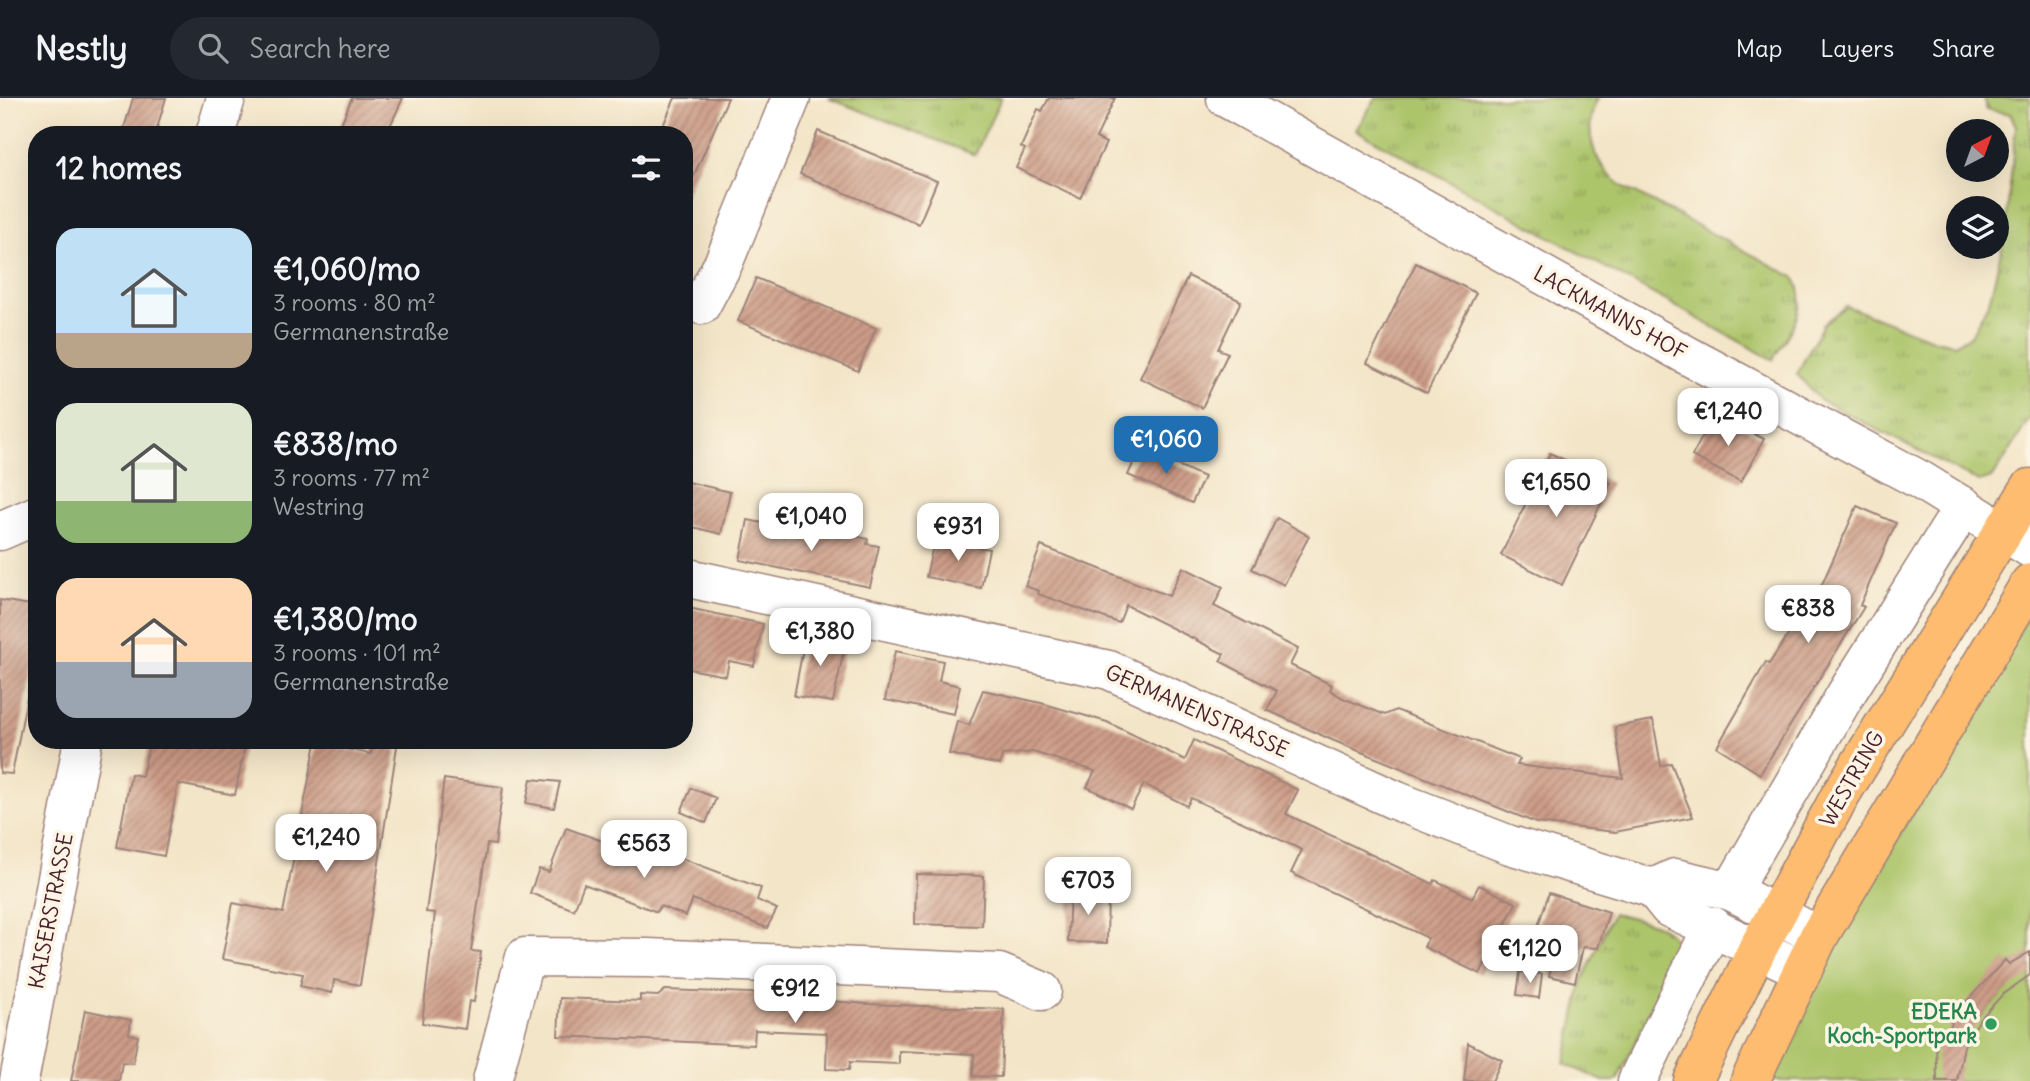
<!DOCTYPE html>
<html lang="en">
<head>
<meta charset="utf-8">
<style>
	body { margin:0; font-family:Delius,sans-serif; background:#242831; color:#f1f3f6; height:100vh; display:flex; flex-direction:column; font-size:26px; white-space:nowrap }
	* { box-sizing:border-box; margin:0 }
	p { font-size:23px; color:#9ea1a6 }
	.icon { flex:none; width:38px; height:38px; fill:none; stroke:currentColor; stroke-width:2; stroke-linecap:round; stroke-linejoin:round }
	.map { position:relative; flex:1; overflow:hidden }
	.drawer { position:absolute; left:28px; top:28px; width:665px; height:623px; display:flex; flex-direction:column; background:#171b24; border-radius:28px; box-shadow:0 7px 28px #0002 }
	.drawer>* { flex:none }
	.needle { width:46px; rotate:41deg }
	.tools { position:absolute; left:1946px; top:21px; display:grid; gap:14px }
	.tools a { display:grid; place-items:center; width:63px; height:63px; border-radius:50%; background:#171b24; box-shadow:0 7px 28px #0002; font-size:35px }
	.price { position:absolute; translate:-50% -60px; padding:0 16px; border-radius:14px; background:#fff; color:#222; font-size:23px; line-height:46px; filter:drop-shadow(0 2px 4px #0008) }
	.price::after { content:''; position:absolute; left:50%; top:42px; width:21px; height:16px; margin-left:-10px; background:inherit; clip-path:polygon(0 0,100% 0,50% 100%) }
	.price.on { background:#1f6fb2; color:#fff }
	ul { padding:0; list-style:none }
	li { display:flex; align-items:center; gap:21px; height:175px; padding:0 28px }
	li span { display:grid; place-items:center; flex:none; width:196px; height:140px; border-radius:21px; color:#555 }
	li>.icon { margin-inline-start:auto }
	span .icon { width:84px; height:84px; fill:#fffc; stroke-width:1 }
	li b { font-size:30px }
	h2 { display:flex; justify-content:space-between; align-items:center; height:84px; padding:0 28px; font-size:30px }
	header { display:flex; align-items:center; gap:42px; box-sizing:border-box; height:98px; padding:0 35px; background:#171b24; border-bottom:2px solid #363941 }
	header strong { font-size:33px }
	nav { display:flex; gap:38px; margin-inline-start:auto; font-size:24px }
	.search { width:490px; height:63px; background:#242831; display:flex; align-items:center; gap:18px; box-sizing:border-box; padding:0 24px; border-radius:38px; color:#9ea1a6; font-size:26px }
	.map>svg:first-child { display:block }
	.grass { fill:url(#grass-tufts); stroke:#7b724b; stroke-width:2 }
	.green { fill:#acc56b; stroke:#7b724b; stroke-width:2 }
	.building { fill:url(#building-hatch) }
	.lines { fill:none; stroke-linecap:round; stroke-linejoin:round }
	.minor-casing { stroke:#9e827a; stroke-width:41 }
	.major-casing { stroke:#9e827a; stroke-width:41 }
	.minor { stroke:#fff; stroke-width:38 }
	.major { stroke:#fdbc70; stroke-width:38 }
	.leisure-dot { fill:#2e9e5b; stroke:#fcf5e5; stroke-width:2.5 }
	.labels { text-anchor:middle; stroke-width:7; stroke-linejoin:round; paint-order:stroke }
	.street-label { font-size:21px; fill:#4a1f2b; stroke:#fcf5e5 }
	.leisure-label { font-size:21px; font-weight:bold; fill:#27864d; stroke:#fcf5e5; text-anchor:end }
</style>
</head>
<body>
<header>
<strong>Nestly</strong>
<div class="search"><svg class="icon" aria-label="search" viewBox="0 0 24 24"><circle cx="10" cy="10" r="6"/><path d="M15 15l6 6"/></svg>Search here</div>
<nav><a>Map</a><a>Layers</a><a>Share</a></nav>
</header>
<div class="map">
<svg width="2030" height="983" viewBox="0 0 2030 983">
	<defs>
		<pattern id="grass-tufts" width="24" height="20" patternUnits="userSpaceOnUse" patternTransform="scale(1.75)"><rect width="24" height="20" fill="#acc56b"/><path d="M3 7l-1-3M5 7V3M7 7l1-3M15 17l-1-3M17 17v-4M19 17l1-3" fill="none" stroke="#8e9f58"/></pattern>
		<pattern id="building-hatch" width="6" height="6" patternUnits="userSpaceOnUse" patternTransform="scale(1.75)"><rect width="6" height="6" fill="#cc9c87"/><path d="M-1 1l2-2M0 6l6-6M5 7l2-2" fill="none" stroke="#a87f6f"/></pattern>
	</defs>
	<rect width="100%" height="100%" fill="#fcf5e5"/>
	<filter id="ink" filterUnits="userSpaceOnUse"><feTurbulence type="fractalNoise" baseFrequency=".0143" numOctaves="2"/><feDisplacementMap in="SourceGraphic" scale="14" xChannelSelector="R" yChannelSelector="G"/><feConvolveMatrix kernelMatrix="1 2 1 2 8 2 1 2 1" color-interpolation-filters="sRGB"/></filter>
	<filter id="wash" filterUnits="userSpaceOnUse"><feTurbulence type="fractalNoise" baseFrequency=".00686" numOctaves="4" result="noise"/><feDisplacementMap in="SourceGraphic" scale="28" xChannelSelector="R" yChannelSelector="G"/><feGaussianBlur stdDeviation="1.57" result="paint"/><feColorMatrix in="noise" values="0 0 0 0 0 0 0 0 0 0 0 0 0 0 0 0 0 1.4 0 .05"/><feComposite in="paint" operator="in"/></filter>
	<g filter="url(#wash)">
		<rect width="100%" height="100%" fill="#f3e5c8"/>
		<g class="grass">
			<polygon points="828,0 1001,0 975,57"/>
			<path d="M1376,0H1598C1581,32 1594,68 1622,88L1794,179C1812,208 1787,237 1773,262L1356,32Z"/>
			<polygon points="1985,0 2030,0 2030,320 1997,373 1991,380 1979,384 1820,302 1797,276 1823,226 1846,208 1935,242 1954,246 1971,238 1990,201 2005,137 2016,28 2010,16 1985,11"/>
			<path d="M1613,815C1636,822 1676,824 1678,854L1617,983H1603L1565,966L1582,884Z"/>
		</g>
		<polygon class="green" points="2030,515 2030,983 1767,983 1823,867"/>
		<g id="blocks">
			<g class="building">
				<polygon points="133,0 166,0 155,37 122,37"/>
				<polygon points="352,0 403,0 386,37 336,37"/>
				<polygon points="675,0 728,0 684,100 684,37 659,37"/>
				<polygon points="1049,0 1115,0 1096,40 1106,45 1080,100 1016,70 1025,51 1021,49 1038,11 1042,13"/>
				<polygon points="818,33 937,83 919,126 800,76"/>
				<polygon points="1416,165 1476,195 1427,295 1367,265"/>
				<polygon points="1188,178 1241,203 1218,251 1228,255 1202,310 1140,280"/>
				<polygon points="756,180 876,230 858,273 738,223"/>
				<polygon points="1715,315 1764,341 1741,384 1692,358"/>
				<polygon points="1140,350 1204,379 1192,405 1128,377"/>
				<polygon points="1550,355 1611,385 1562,487 1501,457"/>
				<polygon points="684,383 730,394 721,436 684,427"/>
				<polygon points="1857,408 1896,425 1860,507 1864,509 1760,676 1717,649 1766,564 1769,566 1823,484"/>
				<polygon points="1277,420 1309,438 1284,487 1252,471"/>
				<polygon points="748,422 827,438 828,432 868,441 867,446 879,448 870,489 740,462"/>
				<polygon points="935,439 989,451 981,490 926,479"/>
				<polygon points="1041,448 1169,498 1183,469 1223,489 1214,508 1298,551 1290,567 1332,587 1330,592 1343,600 1385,617 1396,612 1520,661 1517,667 1623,680 1615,629 1653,622 1661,668 1671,665 1693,719 1615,734 1536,725 1332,642 1267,612 1277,593 1220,563 1224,556 1126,507 1119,525 1038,496 1039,493 1025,488"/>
				<polygon points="0,502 37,508 37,547 12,676 0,675"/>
				<polygon points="684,509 763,526 754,568 729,563 726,578 684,570"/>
				<polygon points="806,535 846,543 833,604 794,598"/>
				<polygon points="895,553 943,563 939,583 960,588 954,616 885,602"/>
				<polygon points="983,592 1041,605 1107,624 1185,662 1194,642 1298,692 1286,716 1433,786 1435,782 1472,800 1479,787 1516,805 1480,876 1424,849 1428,840 1291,775 1302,752 1191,700 1187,708 1144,686 1131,711 1087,689 1095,673 1033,654 1002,657 1000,667 949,656 957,623 969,627"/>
				<polygon points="150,642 246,642 235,697 178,686 164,758 117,749 131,676 142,678"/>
				<polygon points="373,642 398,642 360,887 334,882 332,895 300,888 303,876 222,861 233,805 283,815 316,645 371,656"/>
				<polygon points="444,681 503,689 495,747 487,746 471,853 481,854 474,904 469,903 465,931 422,925 435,815 426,814"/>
				<polygon points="531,681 560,684 554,710 526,705"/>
				<polygon points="691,690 716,700 706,725 681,714"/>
				<polygon points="566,730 653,761 657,751 761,790 757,802 777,811 767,830 693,801 686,818 660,808 657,814 584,786 574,812 530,795 539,771 549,774"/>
				<polygon points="916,776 984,778 982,828 915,826"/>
				<polygon points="1070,792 1108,793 1107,845 1068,844"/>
				<polygon points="1549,795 1609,814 1598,850 1583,849 1575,884 1549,878 1559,838 1537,831"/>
				<polygon points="2030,854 2030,877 2003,896 1980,921 1964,948 1957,983 1937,983 1936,938 1944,939 1952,925 1949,922 2005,862 2009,866"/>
				<polygon points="1520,874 1542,876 1539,900 1517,897"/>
				<polygon points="665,892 831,898 831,903 868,906 1004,911 1001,979 973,978 974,956 899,953 899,966 850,964 849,972 826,971 827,935 755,932 754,947 558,938 560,900 640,903 640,897 658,898"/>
				<polygon points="85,912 131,922 129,936 138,938 133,965 122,964 119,983 71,983"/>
				<polygon points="1468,945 1502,962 1492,983 1464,983"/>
			</g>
		</g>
	</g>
	<g filter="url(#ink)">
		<use href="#blocks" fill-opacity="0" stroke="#9e827a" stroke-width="2"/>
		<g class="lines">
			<g class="minor-casing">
				<g id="minor">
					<polyline points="1226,0 1692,260 1920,382 2030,450"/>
					<polyline points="215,37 226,0"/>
					<polyline points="701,207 723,166 791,0"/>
					<polyline points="0,433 37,417"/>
					<polyline points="684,479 1109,572 1397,703 1510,747 1653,790 1669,810 1803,872"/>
					<polyline points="1653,790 1675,780 1731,793 1819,838"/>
					<polyline points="1731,793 1846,596 1964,408"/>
					<polyline points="19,983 83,642"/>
					<polyline points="492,983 525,859 648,860 999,875 1042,893"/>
					<polyline points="1637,983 1713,828"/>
				</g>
			</g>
			<g class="major-casing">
				<g id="major">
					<polyline points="1693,983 1758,850 1841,696 2030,390"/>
					<polyline points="1750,983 1819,838 2030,485"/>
				</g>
			</g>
			<use href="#minor" class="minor"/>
			<use href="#major" class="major"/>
		</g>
	</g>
	<circle class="leisure-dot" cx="1991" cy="926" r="7"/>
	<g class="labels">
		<g class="street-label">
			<text transform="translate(1610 215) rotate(29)" y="7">LACKMANNS HOF</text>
			<text transform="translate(1197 613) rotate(24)" y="7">GERMANENSTRASSE</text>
			<text transform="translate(1852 681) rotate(-60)" y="7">WESTRING</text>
			<text transform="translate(51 813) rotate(-79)" y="7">KAISERSTRASSE</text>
		</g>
		<g class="leisure-label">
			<text x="1977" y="921">EDEKA<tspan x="1977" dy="24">Koch-Sportpark</tspan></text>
		</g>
	</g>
</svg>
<div class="tools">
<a><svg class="needle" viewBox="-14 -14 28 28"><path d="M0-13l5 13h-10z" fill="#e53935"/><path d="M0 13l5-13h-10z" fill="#9ea1a6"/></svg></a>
<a><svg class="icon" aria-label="layers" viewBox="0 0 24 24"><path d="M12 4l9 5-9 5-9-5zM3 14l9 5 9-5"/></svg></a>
</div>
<b class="price" style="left:1728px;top:350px">€1,240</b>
<b class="price on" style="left:1166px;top:378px">€1,060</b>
<b class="price" style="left:1556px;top:421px">€1,650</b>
<b class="price" style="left:811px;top:455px">€1,040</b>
<b class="price" style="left:958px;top:465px">€931</b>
<b class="price" style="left:1808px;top:547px">€838</b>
<b class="price" style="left:820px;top:570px">€1,380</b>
<b class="price" style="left:326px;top:776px">€1,240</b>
<b class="price" style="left:644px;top:782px">€563</b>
<b class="price" style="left:1088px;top:819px">€703</b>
<b class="price" style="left:1530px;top:887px">€1,120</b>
<b class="price" style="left:795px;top:927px">€912</b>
<section class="drawer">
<h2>12 homes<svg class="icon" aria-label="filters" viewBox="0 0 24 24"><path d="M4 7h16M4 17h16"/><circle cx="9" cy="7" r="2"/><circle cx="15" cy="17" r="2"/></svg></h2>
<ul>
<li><span style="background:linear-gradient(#bfe0f5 75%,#b9a48a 0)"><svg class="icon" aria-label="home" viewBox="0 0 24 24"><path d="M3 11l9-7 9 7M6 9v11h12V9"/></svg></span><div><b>€1,060/mo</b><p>3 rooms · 80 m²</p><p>Germanenstraße</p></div></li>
<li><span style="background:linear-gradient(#dfe7d0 70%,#8fb573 0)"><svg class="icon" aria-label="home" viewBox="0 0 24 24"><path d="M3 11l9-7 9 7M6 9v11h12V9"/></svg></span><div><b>€838/mo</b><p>3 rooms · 77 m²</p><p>Westring</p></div></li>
<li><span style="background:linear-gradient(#ffd9b3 60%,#9aa5b1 0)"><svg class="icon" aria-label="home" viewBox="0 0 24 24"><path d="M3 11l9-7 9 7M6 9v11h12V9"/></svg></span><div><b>€1,380/mo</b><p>3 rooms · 101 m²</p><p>Germanenstraße</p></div></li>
</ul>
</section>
</div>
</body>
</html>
